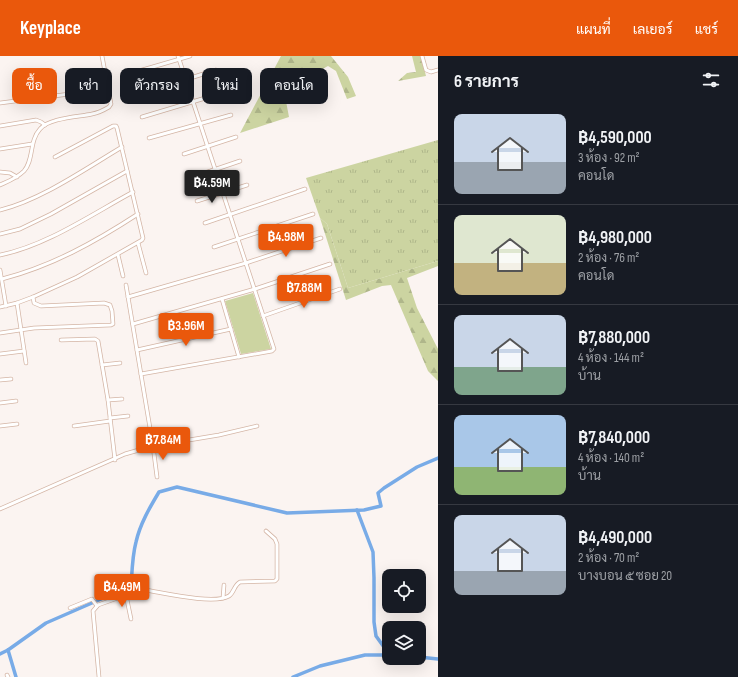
<!DOCTYPE html>
<html lang="th">
<head>
<meta charset="utf-8">
<style>
	body { margin:0; font-family:"Sofia Sans Condensed",Sarabun,sans-serif; background:#242831; color:#f1f3f6; height:100vh; display:flex; flex-direction:column; font-size:15px; white-space:nowrap }
	* { box-sizing:border-box; margin:0 }
	p { font-size:13px; color:#9ea1a6 }
	.icon { flex:none; width:22px; height:22px; fill:none; stroke:currentColor; stroke-width:2; stroke-linecap:round; stroke-linejoin:round }
	.map { position:relative; flex:1; overflow:hidden }
	.drawer { display:flex; flex-direction:column; background:#171b24; width:300px }
	.drawer>* { flex:none }
	.banner { position:absolute; left:12px; top:12px; width:366px; height:36px; display:flex; gap:8px }
	.fabs { position:absolute; left:382px; top:513px; display:grid; gap:8px }
	.fabs a { display:grid; place-items:center; width:44px; height:44px; border-radius:8px; background:#171b24; box-shadow:0 4px 16px #0002; font-size:20px }
	.price { position:absolute; translate:-50% -34px; padding:0 9px; border-radius:4px; background:#ea580c; color:#fff; font-size:13px; line-height:26px; filter:drop-shadow(0 1px 2px #0008) }
	.price::after { content:''; position:absolute; left:50%; top:24px; width:12px; height:9px; margin-left:-6px; background:inherit; clip-path:polygon(0 0,100% 0,50% 100%) }
	.price.current { background:#222; color:#fff }
	ul { padding:0; list-style:none }
	li { display:flex; align-items:center; gap:12px; height:100px; padding:0 16px }
	li+li { border-top:1px solid #363941 }
	li span { display:grid; place-items:center; flex:none; width:112px; height:80px; border-radius:8px; color:#555 }
	li>.icon { margin-inline-start:auto }
	span .icon { width:48px; height:48px; fill:#fffc; stroke-width:1 }
	li b { font-size:17px }
	h2 { display:flex; justify-content:space-between; align-items:center; height:48px; padding:0 16px; font-size:17px }
	.pill { padding:0 14px; border-radius:8px; background:#171b24; box-shadow:0 4px 16px #0002; font-size:14px; line-height:36px }
	.pill.current { background:#ea580c; color:#fff }
	header { display:flex; align-items:center; gap:24px; box-sizing:border-box; height:56px; padding:0 20px; background:#ea580c; color:#fff }
	header strong { font-size:19px }
	nav { display:flex; gap:22px; margin-inline-start:auto; font-size:14px }
	main { display:flex; flex:1; min-height:0 }
	.map>svg:first-child { display:block }
	.grass { fill:url(#grass-tufts) }
	.forest { fill:url(#forest-firs) }
	.green { fill:#ccd4a1 }
	.lines { fill:none; stroke-linecap:round; stroke-linejoin:round }
	.canal { stroke:#78abe7; stroke-width:3.5 }
	.minor-casing { stroke:#d4b5a5; stroke-width:4.5 }
	.minor { stroke:#fff; stroke-width:3 }
</style>
</head>
<body>
<header>
<strong>Keyplace</strong>
<nav><a>แผนที่</a><a>เลเยอร์</a><a>แชร์</a></nav>
</header>
<main>
<div class="map">
<svg width="438" height="621" viewBox="0 0 438 621">
	<defs>
		<pattern id="grass-tufts" width="24" height="20" patternUnits="userSpaceOnUse"><rect width="24" height="20" fill="#ccd4a1"/><path d="M3 7l-1-3M5 7V3M7 7l1-3M15 17l-1-3M17 17v-4M19 17l1-3" fill="none" stroke="#afb68a"/></pattern>
		<pattern id="forest-firs" width="22" height="20" patternUnits="userSpaceOnUse"><rect width="22" height="20" fill="#ccd4a1"/><path d="M5 1l3.5 6h-7zM16 11l3.5 6h-7z" fill="#afb68a"/></pattern>
	</defs>
	<rect width="100%" height="100%" fill="#fbf4f1"/>
	<polygon class="grass" points="438,84 438,205 348,232 327,168 320,162 306,122"/>
	<g class="forest">
		<polygon points="281,0 331,0 348,21 356,40 347,43 336,15 328,10 313,18 299,33 285,40 289,61 240,77"/>
		<polygon points="412,0 421,0 426,20 398,25 407,17 416,16"/>
		<polygon points="320,162 327,168 348,232 438,205 438,210 407,222 417,252 438,293 438,325 428,315 391,229 382,230 346,244"/>
	</g>
	<polygon class="green" points="253,237 271,293 241,298 225,245"/>
	<g class="lines">
		<g class="canal">
			<polyline points="357,454 373,496 374,522 374,566 376,580 389,598"/>
			<polyline points="8,594 16,621"/>
			<path d="M0,598L8,594L46,567L108,540L129,536L131,532C132,517 132,501 136,486C140,468 150,451 159,436L177,431L287,457L364,454L381,450L378,437L384,432L417,411L438,402"/>
			<polyline points="419,601 438,603"/>
			<polyline points="293,621 320,610 365,599 389,599"/>
		</g>
		<g class="minor-casing">
			<g id="minor">
				<polyline points="422,0 426,14 431,16 438,14"/>
				<polyline points="132,17 190,0"/>
				<polyline points="139,38 216,14"/>
				<polyline points="0,47 108,33"/>
				<polyline points="142,61 222,37"/>
				<polyline points="0,70 36,64 41,66 45,69"/>
				<polyline points="149,82 231,59"/>
				<polyline points="0,93 32,88"/>
				<polyline points="184,98 236,81"/>
				<polyline points="0,116 10,117 17,121"/>
				<polyline points="190,122 240,105"/>
				<path d="M0,129C9,125 17,122 24,115C34,104 29,85 40,73C49,62 78,61 92,58C98,57 104,54 109,51L111,48L102,0"/>
				<polyline points="197,145 247,129"/>
				<path d="M0,154C41,144 85,113 122,91"/>
				<polyline points="205,167 305,133"/>
				<polyline points="0,178 20,173 51,158 127,115"/>
				<polyline points="138,187 146,217"/>
				<polyline points="214,191 313,158"/>
				<path d="M0,199C46,190 92,158 133,136"/>
				<polyline points="118,199 123,220"/>
				<polyline points="0,214 6,250"/>
				<path d="M2,223C52,210 95,186 138,158"/>
				<polyline points="128,241 246,207 321,182"/>
				<polyline points="222,243 239,301"/>
				<polyline points="17,247 26,307"/>
				<polyline points="0,251 17,247 33,241 77,221 142,184 143,182 117,72 116,70 113,70 55,101"/>
				<polyline points="263,260 340,233"/>
				<polyline points="133,268 255,233 330,208"/>
				<polyline points="0,277 34,272 111,269 113,268 112,255 110,249 104,247 41,250 34,247 33,241"/>
				<polyline points="61,284 95,283 98,285 108,344 115,404"/>
				<polyline points="137,294 231,273"/>
				<polyline points="0,298 24,295"/>
				<polyline points="102,309 120,307"/>
				<polyline points="141,318 272,295 274,293 178,0"/>
				<polyline points="0,324 11,323"/>
				<polyline points="108,344 122,343"/>
				<polyline points="0,347 16,345"/>
				<polyline points="110,362 128,360"/>
				<polyline points="0,370 17,368"/>
				<polyline points="74,370 110,365"/>
				<polyline points="157,421 153,390 219,379 257,370"/>
				<polyline points="0,453 125,398 153,390 126,229"/>
				<polyline points="126,539 131,563"/>
				<polyline points="223,542 224,529"/>
				<polyline points="70,552 92,543 97,550"/>
				<polyline points="7,619 8,621"/>
				<path d="M99,621L93,555L98,549L140,534H145C164,537 214,549 229,540C234,537 234,529 240,526L275,525L277,523V488L275,483L266,475"/>
			</g>
		</g>
		<use href="#minor" class="minor"/>
	</g>
</svg>
<div class="fabs">
<a><svg class="icon" aria-label="locate" viewBox="0 0 24 24"><circle cx="12" cy="12" r="6"/><path d="M12 2v4M12 18v4M2 12h4M18 12h4"/></svg></a>
<a><svg class="icon" aria-label="layers" viewBox="0 0 24 24"><path d="M12 4l9 5-9 5-9-5zM3 14l9 5 9-5"/></svg></a>
</div>
<b class="price current" style="left:212px;top:148px">฿4.59M</b>
<b class="price" style="left:286px;top:202px">฿4.98M</b>
<b class="price" style="left:304px;top:253px">฿7.88M</b>
<b class="price" style="left:186px;top:291px">฿3.96M</b>
<b class="price" style="left:163px;top:405px">฿7.84M</b>
<b class="price" style="left:122px;top:552px">฿4.49M</b>
<div class="banner">
<a class="pill current">ซื้อ</a>
<a class="pill">เช่า</a>
<a class="pill">ตัวกรอง</a>
<a class="pill">ใหม่</a>
<a class="pill">คอนโด</a>
</div>
</div>
<section class="drawer">
<h2>6 รายการ<svg class="icon" aria-label="filters" viewBox="0 0 24 24"><path d="M4 7h16M4 17h16"/><circle cx="9" cy="7" r="2"/><circle cx="15" cy="17" r="2"/></svg></h2>
<ul>
<li><span style="background:linear-gradient(#c9d6e8 60%,#9aa5b1 0)"><svg class="icon" aria-label="home" viewBox="0 0 24 24"><path d="M3 11l9-7 9 7M6 9v11h12V9"/></svg></span><div><b>฿4,590,000</b><p>3 ห้อง · 92 m²</p><p>คอนโด</p></div></li>
<li><span style="background:linear-gradient(#dfe7d0 60%,#c2b280 0)"><svg class="icon" aria-label="home" viewBox="0 0 24 24"><path d="M3 11l9-7 9 7M6 9v11h12V9"/></svg></span><div><b>฿4,980,000</b><p>2 ห้อง · 76 m²</p><p>คอนโด</p></div></li>
<li><span style="background:linear-gradient(#c9d6e8 65%,#7fa58c 0)"><svg class="icon" aria-label="home" viewBox="0 0 24 24"><path d="M3 11l9-7 9 7M6 9v11h12V9"/></svg></span><div><b>฿7,880,000</b><p>4 ห้อง · 144 m²</p><p>บ้าน</p></div></li>
<li><span style="background:linear-gradient(#a9c7e8 65%,#8fb573 0)"><svg class="icon" aria-label="home" viewBox="0 0 24 24"><path d="M3 11l9-7 9 7M6 9v11h12V9"/></svg></span><div><b>฿7,840,000</b><p>4 ห้อง · 140 m²</p><p>บ้าน</p></div></li>
<li><span style="background:linear-gradient(#c9d6e8 70%,#9aa5b1 0)"><svg class="icon" aria-label="home" viewBox="0 0 24 24"><path d="M3 11l9-7 9 7M6 9v11h12V9"/></svg></span><div><b>฿4,490,000</b><p>2 ห้อง · 70 m²</p><p>บางบอน ๕ ซอย 20</p></div></li>
</ul>
</section>
</main>
</body>
</html>
